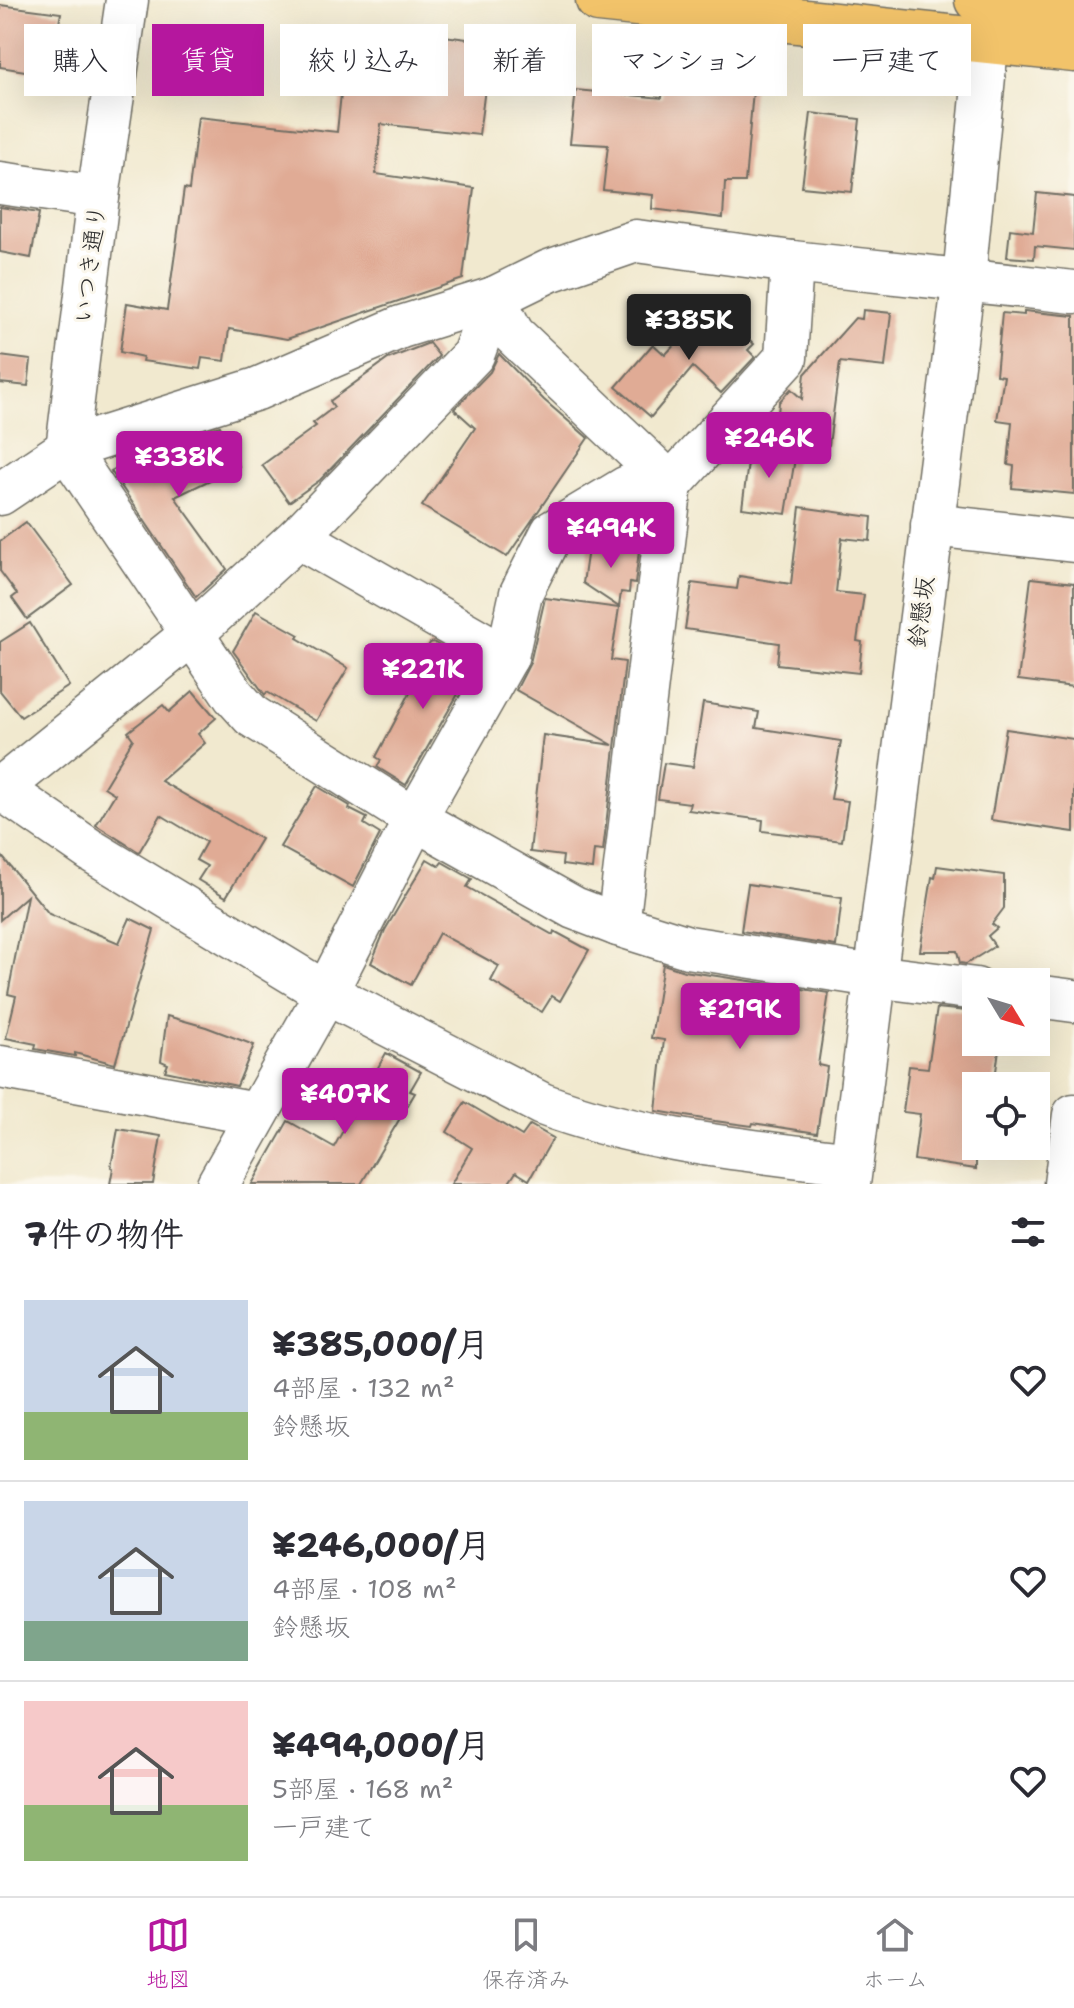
<!DOCTYPE html>
<html lang="ja">
<head>
<meta charset="utf-8">
<style>
	body { margin:0; font-family:"Shantell Sans","Klee One",sans-serif; background:#f2f2f3; color:#2b2b33; height:100vh; display:flex; flex-direction:column; font-size:30px; white-space:nowrap }
	* { box-sizing:border-box; margin:0 }
	p { font-size:26px; color:#7c7c81 }
	.icon { flex:none; width:44px; height:44px; fill:none; stroke:currentColor; stroke-width:2; stroke-linecap:round; stroke-linejoin:round }
	.map { position:relative; height:1184px; overflow:hidden }
	.panel { display:flex; flex-direction:column; background:#fff; flex:1 }
	.panel>* { flex:none }
	.guide { position:absolute; left:24px; top:24px; width:1026px; height:72px; display:flex; gap:16px }
	.needle { width:52px; rotate:128deg }
	.controls { position:absolute; left:962px; top:968px; display:grid; gap:16px }
	.controls a { display:grid; place-items:center; width:88px; height:88px; border-radius:0px; background:#fff; box-shadow:0 8px 32px #0002; font-size:40px }
	.price { position:absolute; translate:-50% -68px; padding:0 18px; border-radius:8px; background:#b5179e; color:#fff; font-size:26px; line-height:52px; filter:drop-shadow(0 2px 4px #0008) }
	.price::after { content:''; position:absolute; left:50%; top:48px; width:24px; height:18px; margin-left:-12px; background:inherit; clip-path:polygon(0 0,100% 0,50% 100%) }
	.price.current { background:#222; color:#fff }
	ul { padding:0; list-style:none }
	li { display:flex; align-items:center; gap:24px; height:200px; padding:0 24px }
	li+li { border-top:2px solid #e1e1e2 }
	li span { display:grid; place-items:center; flex:none; width:224px; height:160px; border-radius:0px; color:#555 }
	li>.icon { margin-inline-start:auto }
	span .icon { width:96px; height:96px; fill:#fffc; stroke-width:1 }
	li b { font-size:34px }
	h2 { display:flex; justify-content:space-between; align-items:center; height:96px; padding:0 24px; font-size:34px }
	.pill { padding:0 28px; border-radius:0px; background:#fff; box-shadow:0 8px 32px #0002; font-size:28px; line-height:72px }
	.pill.current { background:#b5179e; color:#fff }
	.menu { display:flex; justify-content:space-around; align-items:center; height:112px; border-top:2px solid #e1e1e2; background:#fff; font-size:22px; color:#7c7c81 }
	.menu a { display:grid; justify-items:center; gap:4px }
	.menu .current { color:#b5179e }
	.map>svg:first-child { display:block }
	.building { fill:#e0ab95 }
	.lines { fill:none; stroke-linecap:round; stroke-linejoin:round }
	.minor-casing { stroke:#706e64; stroke-width:45 }
	.major-casing { stroke:#706e64; stroke-width:47 }
	.minor { stroke:#fff; stroke-width:42 }
	.major { stroke:#f2c36a; stroke-width:44 }
	.labels { text-anchor:middle; stroke-width:6; stroke-linejoin:round; paint-order:stroke }
	.street-label { font-size:24px; fill:#2b2b2b; stroke:#fbf7ec }
</style>
</head>
<body>
<div class="map">
<svg width="1074" height="1184" viewBox="0 0 1074 1184">
	<rect width="100%" height="100%" fill="#fbf7ec"/>
	<filter id="ink" filterUnits="userSpaceOnUse"><feTurbulence type="fractalNoise" baseFrequency=".0125" numOctaves="2"/><feDisplacementMap in="SourceGraphic" scale="16" xChannelSelector="R" yChannelSelector="G"/><feConvolveMatrix kernelMatrix="1 2 1 2 8 2 1 2 1" color-interpolation-filters="sRGB"/></filter>
	<filter id="wash" filterUnits="userSpaceOnUse"><feTurbulence type="fractalNoise" baseFrequency=".006" numOctaves="4" result="noise"/><feDisplacementMap in="SourceGraphic" scale="32" xChannelSelector="R" yChannelSelector="G"/><feGaussianBlur stdDeviation="1.8" result="paint"/><feColorMatrix in="noise" values="0 0 0 0 0 0 0 0 0 0 0 0 0 0 0 0 0 1.4 0 .05"/><feComposite in="paint" operator="in"/></filter>
	<g filter="url(#wash)">
		<rect width="100%" height="100%" fill="#f1e9cf"/>
		<g id="blocks">
			<g class="building">
				<polygon points="0,5 61,13 51,64 25,71 0,67"/>
				<polygon points="397,30 491,42 479,135 381,124 376,174 474,188 463,279 287,339 229,329 225,361 202,358 200,369 142,361 143,357 120,352 127,303 167,310 184,189 189,190 198,117 337,132 346,46 394,51"/>
				<polygon points="664,73 754,79 745,182 725,182 723,218 652,209 653,195 603,190 608,145 570,143 576,90 662,98"/>
				<polygon points="811,113 860,119 852,192 802,187"/>
				<polygon points="1037,193 1074,197 1074,250 1035,246 1034,259 1007,257 1010,229 1033,232"/>
				<polygon points="0,207 39,213 31,258 0,252"/>
				<polygon points="712,305 754,344 748,350 755,357 721,393 693,367 651,417 616,387 653,344 665,355"/>
				<polygon points="863,310 891,313 885,367 840,362 829,445 776,438 779,402 791,389 802,399 805,374 855,318 862,319"/>
				<polygon points="1024,311 1074,316 1074,494 1012,488 1014,466 1008,465 1012,422 997,420 1004,376 996,375 1002,313 1024,315"/>
				<polygon points="429,343 439,356 320,480 289,502 262,465 316,426 313,423 334,407 330,401 388,359"/>
				<polygon points="499,354 544,400 588,438 507,557 422,506 475,428 454,409 490,372"/>
				<polygon points="0,356 31,360 28,386 0,383"/>
				<polygon points="220,426 239,466 175,497 227,569 196,597 111,471 176,440"/>
				<polygon points="750,448 796,452 786,514 742,508"/>
				<polygon points="800,507 872,517 870,541 842,538 836,592 864,595 857,641 862,642 859,673 777,664 779,643 685,629 692,583 737,589 739,576 791,584"/>
				<polygon points="26,522 73,585 27,619 12,598 17,594 0,571 0,541"/>
				<polygon points="589,542 639,550 635,584 630,583 629,593 621,592 619,607 583,583"/>
				<polygon points="1031,578 1074,583 1074,687 1018,680"/>
				<polygon points="545,598 619,608 611,660 625,662 603,851 594,850 592,869 562,865 563,856 530,852 543,735 613,745 516,690 530,663"/>
				<polygon points="256,611 299,635 297,638 348,668 316,721 267,692 265,695 233,651"/>
				<polygon points="30,623 69,686 21,717 0,691 0,642"/>
				<polygon points="433,642 474,666 406,785 377,767 381,760 376,757 410,693 404,689 430,643"/>
				<polygon points="193,691 216,718 198,734 205,743 161,781 261,839 226,897 198,880 207,866 196,860 206,842 161,815 139,852 96,825 115,794 104,787 133,739 128,732 163,705 169,712"/>
				<polygon points="703,703 759,712 756,728 841,741 831,799 848,801 842,841 762,831 763,820 688,810 690,803 658,799 664,763 693,767"/>
				<polygon points="1006,729 1074,739 1074,832 991,820"/>
				<polygon points="317,786 350,806 349,809 367,818 364,824 380,834 353,887 280,847"/>
				<polygon points="0,854 49,914 119,943 130,918 154,930 115,1064 75,1053 75,1056 35,1049 36,1044 6,1038 16,996 8,994 27,896 0,920"/>
				<polygon points="427,859 439,866 442,862 472,879 467,887 553,935 554,931 589,950 560,1001 552,996 542,1012 491,981 499,966 439,933 411,985 371,963 385,930"/>
				<polygon points="937,866 1004,875 1004,908 992,924 997,928 988,936 995,946 966,964 960,963 957,951 920,951 932,877 935,878"/>
				<polygon points="748,884 842,898 836,946 741,931"/>
				<polygon points="663,964 684,971 829,993 818,1065 827,1067 817,1133 753,1123 752,1126 715,1121 656,1111 664,1040 651,1038"/>
				<polygon points="937,1008 976,1012 976,1042 1000,1042 994,1086 976,1086 976,1169 914,1160 920,1114 903,1112 909,1066 928,1068"/>
				<polygon points="167,1016 206,1027 254,1045 237,1086 165,1071 168,1064 161,1061"/>
				<polygon points="386,1053 421,1072 410,1091 415,1093 361,1184 252,1184 288,1121 334,1147"/>
				<polygon points="465,1102 522,1136 530,1125 553,1138 529,1180 516,1172 508,1184 451,1184 472,1148 447,1132"/>
				<polygon points="118,1129 161,1136 153,1184 110,1184 113,1168 111,1167"/>
			</g>
		</g>
	</g>
	<g filter="url(#ink)">
		<use href="#blocks" fill-opacity="0" stroke="#706e64" stroke-width="2"/>
		<g class="lines">
			<g class="minor-casing">
				<g id="minor">
					<polyline points="0,183 98,197"/>
					<polyline points="494,298 513,334 671,484"/>
					<polyline points="67,449 234,696 252,716 415,819 574,908 618,925 688,947 874,976 976,989"/>
					<polyline points="67,449 98,197 127,0"/>
					<polyline points="0,494 67,449 257,389 401,327 494,298 549,271 636,241 792,262 1074,292"/>
					<polyline points="932,525 1074,541"/>
					<polyline points="298,537 507,657"/>
					<path d="M0,788L90,850L326,993L542,1104C641,1141 747,1150 851,1163"/>
					<polyline points="0,789 192,634 298,537 473,355 494,298"/>
					<polyline points="618,925 671,484"/>
					<polyline points="1036,996 1074,1001"/>
					<polyline points="0,1067 256,1114"/>
					<polyline points="218,1184 326,993 415,819 507,657 521,593 552,532 627,487 671,484 786,358 792,262"/>
					<polyline points="849,1184 964,278 991,6"/>
					<polyline points="1065,1184 1074,1115"/>
				</g>
			</g>
			<g class="major-casing">
				<g id="major">
					<polyline points="598,0 1074,50"/>
					<polyline points="977,0 1074,9"/>
				</g>
			</g>
			<use href="#minor" class="minor"/>
			<use href="#major" class="major"/>
		</g>
	</g>
	<g class="labels">
		<g class="street-label">
			<text transform="translate(90 264) rotate(-83)" y="8">いつき通り</text>
			<text transform="translate(921 612) rotate(-83)" y="8">鈴懸坂</text>
		</g>
	</g>
</svg>
<div class="controls">
<a><svg class="needle" viewBox="-14 -14 28 28"><path d="M0-13l5 13h-10z" fill="#e53935"/><path d="M0 13l5-13h-10z" fill="#7c7c81"/></svg></a>
<a><svg class="icon" aria-label="locate" viewBox="0 0 24 24"><circle cx="12" cy="12" r="6"/><path d="M12 2v4M12 18v4M2 12h4M18 12h4"/></svg></a>
</div>
<b class="price current" style="left:689px;top:362px">¥385K</b>
<b class="price" style="left:769px;top:480px">¥246K</b>
<b class="price" style="left:179px;top:499px">¥338K</b>
<b class="price" style="left:611px;top:570px">¥494K</b>
<b class="price" style="left:423px;top:711px">¥221K</b>
<b class="price" style="left:740px;top:1051px">¥219K</b>
<b class="price" style="left:345px;top:1136px">¥407K</b>
<div class="guide">
<a class="pill">購入</a>
<a class="pill current">賃貸</a>
<a class="pill">絞り込み</a>
<a class="pill">新着</a>
<a class="pill">マンション</a>
<a class="pill">一戸建て</a>
</div>
</div>
<section class="panel">
<h2>7件の物件<svg class="icon" aria-label="filters" viewBox="0 0 24 24"><path d="M4 7h16M4 17h16"/><circle cx="9" cy="7" r="2"/><circle cx="15" cy="17" r="2"/></svg></h2>
<ul>
<li><span style="background:linear-gradient(#c9d6e8 70%,#8fb573 0)"><svg class="icon" aria-label="home" viewBox="0 0 24 24"><path d="M3 11l9-7 9 7M6 9v11h12V9"/></svg></span><div><b>¥385,000/月</b><p>4部屋 · 132 m²</p><p>鈴懸坂</p></div><svg class="icon" aria-label="heart" viewBox="0 0 24 24"><path d="M12 20l-8-8c-3-5 5-10 8-4 3-6 11-1 8 4z"/></svg></li>
<li><span style="background:linear-gradient(#c9d6e8 75%,#7fa58c 0)"><svg class="icon" aria-label="home" viewBox="0 0 24 24"><path d="M3 11l9-7 9 7M6 9v11h12V9"/></svg></span><div><b>¥246,000/月</b><p>4部屋 · 108 m²</p><p>鈴懸坂</p></div><svg class="icon" aria-label="heart" viewBox="0 0 24 24"><path d="M12 20l-8-8c-3-5 5-10 8-4 3-6 11-1 8 4z"/></svg></li>
<li><span style="background:linear-gradient(#f6c9c9 65%,#8fb573 0)"><svg class="icon" aria-label="home" viewBox="0 0 24 24"><path d="M3 11l9-7 9 7M6 9v11h12V9"/></svg></span><div><b>¥494,000/月</b><p>5部屋 · 168 m²</p><p>一戸建て</p></div><svg class="icon" aria-label="heart" viewBox="0 0 24 24"><path d="M12 20l-8-8c-3-5 5-10 8-4 3-6 11-1 8 4z"/></svg></li>
</ul>
</section>
<nav class="menu">
<a class="current"><svg class="icon" aria-label="map" viewBox="0 0 24 24"><path d="M3 6l6-2 6 2 6-2v14l-6 2-6-2-6 2zM9 4v14M15 6v14"/></svg>地図</a>
<a><svg class="icon" aria-label="saved" viewBox="0 0 24 24"><path d="M7 4h10v16l-5-4-5 4z"/></svg>保存済み</a>
<a><svg class="icon" aria-label="home" viewBox="0 0 24 24"><path d="M3 11l9-7 9 7M6 9v11h12V9"/></svg>ホーム</a>
</nav>
</body>
</html>
